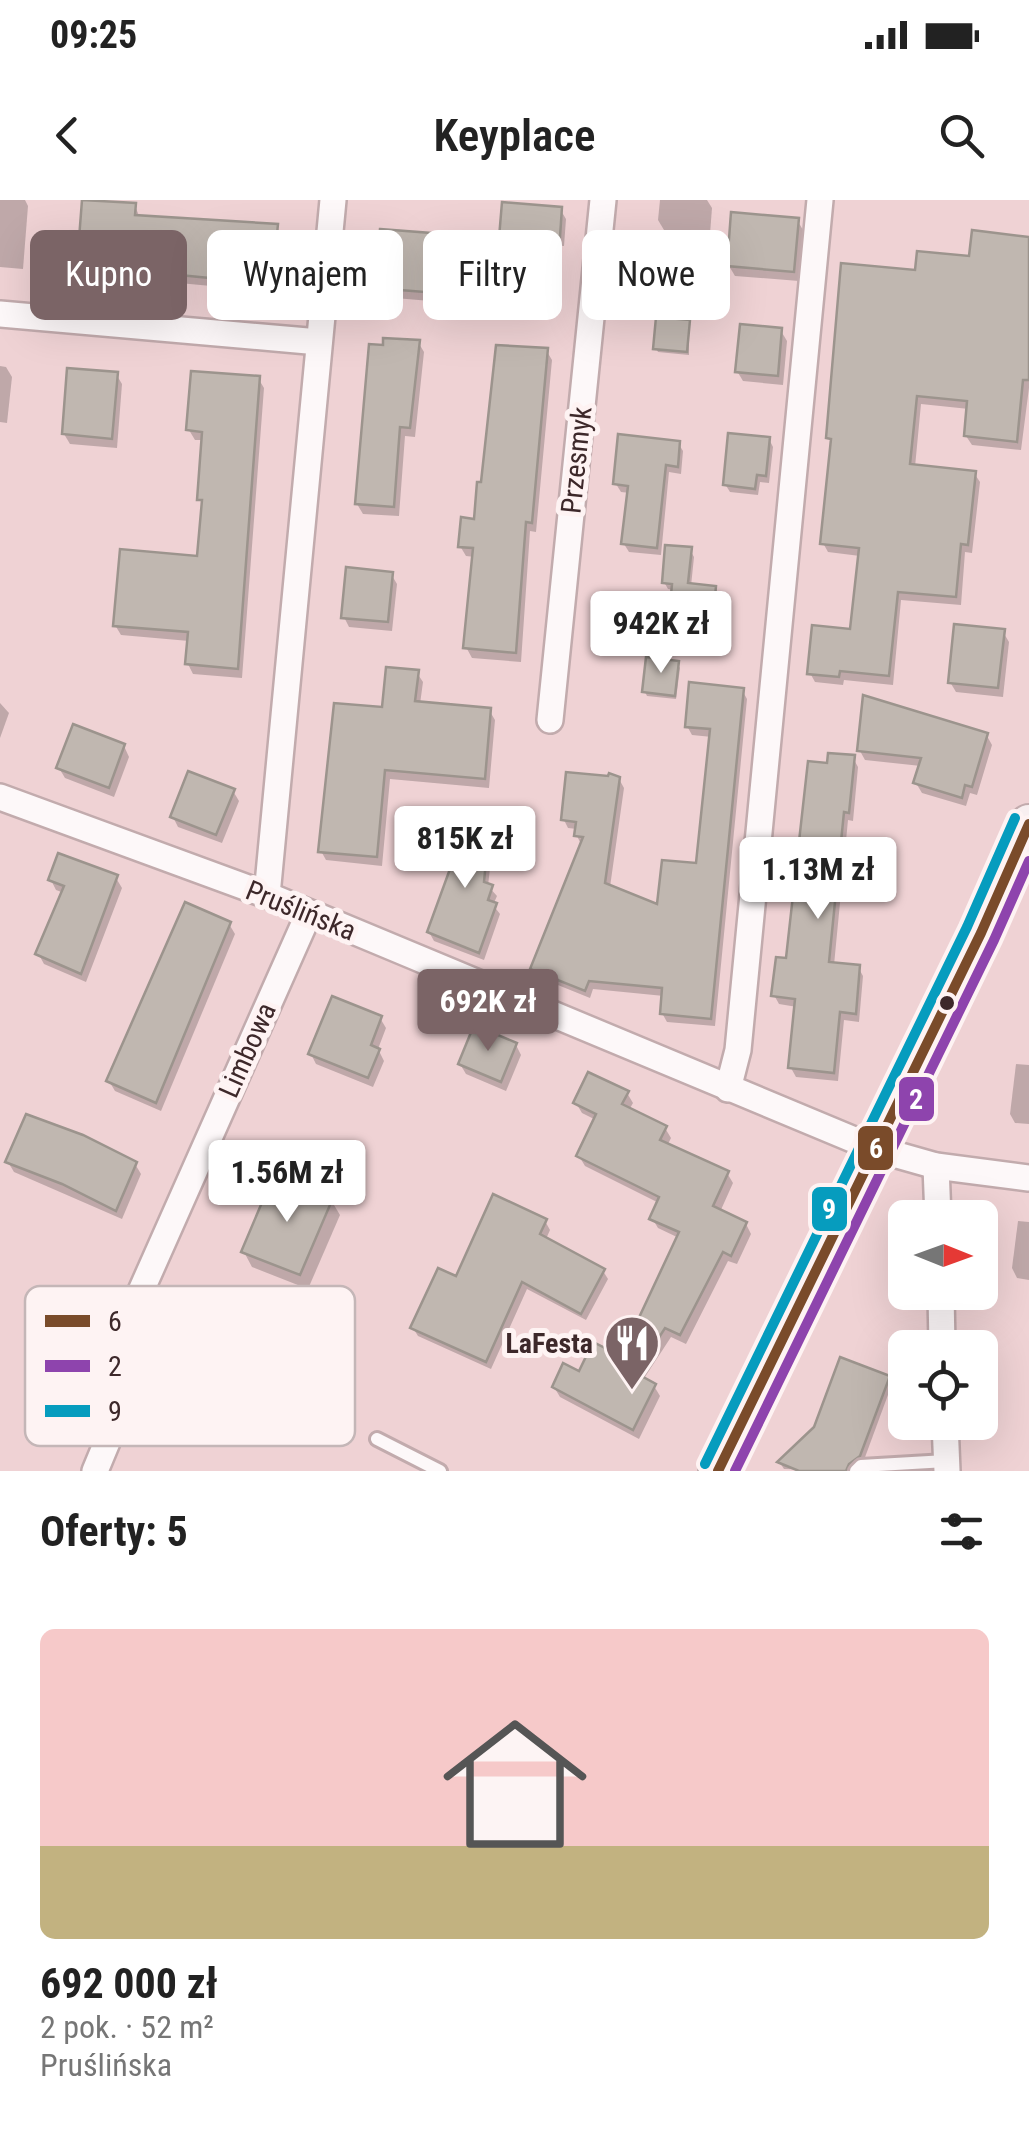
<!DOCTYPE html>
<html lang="pl">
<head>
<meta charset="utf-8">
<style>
	body { margin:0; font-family:"Roboto Condensed",sans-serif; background:#f6f6f6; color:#222; height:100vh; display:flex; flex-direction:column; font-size:38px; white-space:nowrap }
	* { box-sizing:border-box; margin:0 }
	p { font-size:32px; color:#767676 }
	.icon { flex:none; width:55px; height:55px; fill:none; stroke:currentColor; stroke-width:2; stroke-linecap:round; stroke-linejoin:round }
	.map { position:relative; height:1271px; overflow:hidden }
	.side { display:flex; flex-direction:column; background:#fff; flex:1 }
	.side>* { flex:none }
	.guide { position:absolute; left:30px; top:30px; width:970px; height:90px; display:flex; gap:20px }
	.needle { width:65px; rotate:91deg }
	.buttons { position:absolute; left:888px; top:1000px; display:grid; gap:20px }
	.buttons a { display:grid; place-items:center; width:110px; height:110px; border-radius:15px; background:#fff; box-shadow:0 10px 40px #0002; font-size:50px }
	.price { position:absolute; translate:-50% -85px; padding:0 22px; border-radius:10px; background:#fff; color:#222; font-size:32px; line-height:65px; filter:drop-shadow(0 2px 5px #0008) }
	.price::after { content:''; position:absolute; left:50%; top:60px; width:30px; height:22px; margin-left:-15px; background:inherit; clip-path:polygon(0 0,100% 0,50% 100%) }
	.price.current { background:#7b6466; color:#fff }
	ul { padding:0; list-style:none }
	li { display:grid; align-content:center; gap:20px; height:530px; padding:0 40px }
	li span { display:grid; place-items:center; height:310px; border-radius:15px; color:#555 }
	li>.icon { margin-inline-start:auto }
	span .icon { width:180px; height:180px; fill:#fffc; stroke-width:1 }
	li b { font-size:42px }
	h2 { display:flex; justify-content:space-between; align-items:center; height:120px; padding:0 40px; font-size:42px }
	.chip { padding:0 35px; border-radius:15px; background:#fff; box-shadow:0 10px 40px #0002; font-size:35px; line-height:90px }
	.chip.current { background:#7b6466; color:#fff }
	.status { display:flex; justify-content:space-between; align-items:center; height:70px; padding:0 50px; background:#fff; direction:ltr }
	.status svg { height:28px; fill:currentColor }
	header { display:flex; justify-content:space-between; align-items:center; height:130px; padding:0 40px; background:#fff; font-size:45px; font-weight:600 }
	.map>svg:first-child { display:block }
	.shadow { fill:#0003 }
	.building { fill:#c0b7b0; stroke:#9c948d; stroke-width:2.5 }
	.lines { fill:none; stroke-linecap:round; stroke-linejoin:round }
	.lane-casing { stroke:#c2abad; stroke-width:18 }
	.street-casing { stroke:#c2abad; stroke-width:30 }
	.secondary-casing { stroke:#c2abad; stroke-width:42 }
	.lane { stroke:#fdf8f9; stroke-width:12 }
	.street { stroke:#fdf8f9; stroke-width:25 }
	.secondary { stroke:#f8eff0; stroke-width:38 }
	.bus-1-casing { stroke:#fef3f3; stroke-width:18 }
	.bus-2-casing { stroke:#fef3f3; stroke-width:18 }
	.bus-3-casing { stroke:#fef3f3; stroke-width:18 }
	.bus-1 { stroke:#7a4b2a; stroke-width:10 }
	.bus-2 { stroke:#8e44ad; stroke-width:10 }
	.bus-3 { stroke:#069cbe; stroke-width:10 }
	.bus-dot { fill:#3d282a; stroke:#fef3f3; stroke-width:4 }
	.labels { text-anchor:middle; stroke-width:10; stroke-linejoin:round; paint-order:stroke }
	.street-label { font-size:28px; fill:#3d282a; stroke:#fef3f3 }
	.poi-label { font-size:28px; font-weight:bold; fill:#3d282a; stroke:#fef3f3; text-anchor:end }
	.key { fill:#fef3f3; stroke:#c4b6b7; stroke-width:2.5 }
	.key-label { font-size:28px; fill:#3d282a }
	.line-badge { stroke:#fef3f3; stroke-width:4 }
	.badge-label { font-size:28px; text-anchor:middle; font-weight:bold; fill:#fff }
</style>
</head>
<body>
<div class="status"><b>09:25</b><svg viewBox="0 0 49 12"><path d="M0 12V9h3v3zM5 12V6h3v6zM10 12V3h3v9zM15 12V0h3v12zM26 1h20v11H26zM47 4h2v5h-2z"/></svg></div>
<header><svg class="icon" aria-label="back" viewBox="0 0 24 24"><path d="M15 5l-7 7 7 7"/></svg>Keyplace<svg class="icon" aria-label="search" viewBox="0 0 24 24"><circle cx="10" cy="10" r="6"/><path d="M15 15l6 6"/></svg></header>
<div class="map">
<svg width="1029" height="1271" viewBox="0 0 1029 1271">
	<rect width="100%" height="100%" fill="#efd2d4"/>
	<g class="shadow">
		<polygon points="0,0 25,0 28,6 23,69 0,67"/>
		<polygon points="660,0 707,0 712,8 710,34 664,30 658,20"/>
		<polygon points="135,6 140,18 276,26 282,35 276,92 84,74 79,65"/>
		<polygon points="560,9 566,19 564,46 552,45 547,111 503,108 497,98"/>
		<polygon points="797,20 803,30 799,81 735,76 729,66"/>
		<polygon points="430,36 435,46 435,53 440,53 445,64 442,102 383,97 377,87"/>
		<polygon points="1029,39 1029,188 1021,250 972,245 966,236 969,209 921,204 915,267 974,273 980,282 972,353 965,352 961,405 901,400 893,485 844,480 843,485 815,482 810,473 853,431 860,356 828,352 823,343 833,245 829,238 918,73"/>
		<polygon points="689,122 689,155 658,152 656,148"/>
		<polygon points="781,131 787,141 783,185 743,181 737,171"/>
		<polygon points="418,142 424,152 415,237 405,236 399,316 363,314 357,304"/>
		<polygon points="546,150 552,160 536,332 530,331 521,462 472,458 466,447 475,357 466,356 460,346 476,321 483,285"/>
		<polygon points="0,166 6,167 12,177 7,223 0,222"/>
		<polygon points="116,174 122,184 117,248 70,244 64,234"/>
		<polygon points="258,178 264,188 242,478 193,474 188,464 189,441 121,435 115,425 199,359 204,240 195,240 189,230"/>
		<polygon points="769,239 773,247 769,283 760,282 758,295 730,292 725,284"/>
		<polygon points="678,243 683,251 681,274 669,272 661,355 629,352 624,344 630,293 621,292 616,284"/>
		<polygon points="690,350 694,357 691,386 715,388 719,395 715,436 674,432 670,425 674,390 668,389 664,382"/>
		<polygon points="391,374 397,384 392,431 349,427 344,417"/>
		<polygon points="1003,432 1009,442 1003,497 956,492 950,482"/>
		<polygon points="677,463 680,468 676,499 647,496 645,492"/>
		<polygon points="417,473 423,482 420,504 489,510 495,520 489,588 390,579 382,666 326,660 321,651 384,510"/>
		<polygon points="742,490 747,499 715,826 667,822 662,813 664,796 593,789 590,798 538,777 533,769 582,646 577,636 577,629 568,628 564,620 619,579 624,588 610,687 659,707 698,666 712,537 692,535 687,526"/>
		<polygon points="0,503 9,513 0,538"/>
		<polygon points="987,536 992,545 977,595 970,593 966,606 922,593 916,583 921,566 865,560 860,551"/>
		<polygon points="124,546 129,557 114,597 65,578 59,568"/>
		<polygon points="853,558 858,567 853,621 848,620 834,765 858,767 863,776 859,822 844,820 838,881 796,877 791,868 797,807 779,804 774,795 788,761 829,566"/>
		<polygon points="233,591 239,601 222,643 178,627 173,617"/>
		<polygon points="488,633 493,641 488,686 497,696 493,705 500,714 484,760 434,741 429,732 454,665 449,657"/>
		<polygon points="116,678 122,688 86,782 44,764 38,753 64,693 56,690 51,680"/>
		<polygon points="229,724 235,734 161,911 115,891 109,881"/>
		<polygon points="380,818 386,828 378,849 384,861 373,887 316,864 311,854"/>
		<polygon points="516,845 521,855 506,891 466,874 460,864"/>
		<polygon points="1016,864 1029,865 1029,924 1015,923 1010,914"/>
		<polygon points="627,893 633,903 629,910 665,928 671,938 667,946 727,973 733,983 720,1012 746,1024 751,1034 737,1064 728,1061 686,1144 671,1137 643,1180 654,1186 660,1196 639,1239 560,1197 554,1187 622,1160 679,1038 658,1028 652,1018 659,1003 585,966 579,956 596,920 582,913 576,903"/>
		<polygon points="8,962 135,964 141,974 122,1019 14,972"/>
		<polygon points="331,1000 340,1015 308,1089 252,1067 244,1052"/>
		<polygon points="545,1021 550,1030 546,1039 603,1071 608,1079 586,1120 527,1089 491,1169 418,1136 413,1128 457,1080"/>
		<polygon points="1018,1021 1029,1022 1029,1080 1017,1078 1012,1068"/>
		<polygon points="888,1178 892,1184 864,1260 853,1271 784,1269 780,1263"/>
	</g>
	<g class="building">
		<polygon points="82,0 136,3 135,15 278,24 272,84 77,65"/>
		<polygon points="502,2 562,7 560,37 548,36 542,102 494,98"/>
		<polygon points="731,12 799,18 794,72 727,66"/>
		<polygon points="380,29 431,33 429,50 441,51 437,93 375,88"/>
		<polygon points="972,30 1029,37 1029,180 1023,180 1017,242 964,236 967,201 917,196 910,264 976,271 968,345 961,344 956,397 898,392 889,476 840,471 839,477 807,474 812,425 850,429 859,348 820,344 831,239 826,238 841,63 915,70 917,51 969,56"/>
		<polygon points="656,117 690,120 687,152 653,149"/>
		<polygon points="740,124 782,128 778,176 735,172"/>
		<polygon points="383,138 420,140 410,228 400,227 394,307 355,304 369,144 383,145"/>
		<polygon points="496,145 548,148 532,323 526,322 516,453 463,448 473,348 458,347 461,317 474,319 477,282 481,282"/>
		<polygon points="67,168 118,172 112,239 62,234"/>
		<polygon points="191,171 260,176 238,469 185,464 188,432 113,426 120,349 197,356 202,300 197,300 202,232 186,230"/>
		<polygon points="728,233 770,237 766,276 757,275 755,289 723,285"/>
		<polygon points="618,234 680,241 678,267 666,265 657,348 621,344 628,286 613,284"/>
		<polygon points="665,345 692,347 688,383 716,386 712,430 668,425 672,384 662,383"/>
		<polygon points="346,367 393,372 388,422 341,418"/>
		<polygon points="954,424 1005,429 998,488 948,483"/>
		<polygon points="646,457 679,461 675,496 642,492"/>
		<polygon points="386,467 419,470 415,501 491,508 485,579 385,570 377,657 318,652 334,503 382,507"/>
		<polygon points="689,482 744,488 711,819 660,814 662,788 589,781 585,791 530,769 583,637 574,636 576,622 561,620 566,572 608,576 609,573 620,577 605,683 657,704 662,660 696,663 710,529 685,527"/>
		<polygon points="863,495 988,533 972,587 965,585 962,598 913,583 921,558 857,551"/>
		<polygon points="73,524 125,544 109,588 56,568"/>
		<polygon points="828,553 855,555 849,613 844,612 829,762 860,765 856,814 840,812 834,873 788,868 795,799 771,796 776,757 786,758 808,561 827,563"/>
		<polygon points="188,571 235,589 216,635 170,617"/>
		<polygon points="450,626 489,630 484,682 493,685 488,700 497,703 479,753 427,732 454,658 446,657"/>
		<polygon points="58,653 118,675 81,774 35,754 64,686 48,680"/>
		<polygon points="185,702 231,722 156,903 106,881"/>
		<polygon points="332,796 382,816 371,845 380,849 368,878 308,854"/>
		<polygon points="474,825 517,843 501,882 458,864"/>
		<polygon points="588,872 629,891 622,904 667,926 660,940 729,971 713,1006 747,1022 731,1056 723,1052 680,1135 665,1128 636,1173 656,1184 633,1230 552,1187 563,1163 579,1171 593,1142 621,1156 679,1032 649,1019 659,997 576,956 596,914 573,903"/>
		<polygon points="26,914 83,935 137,962 116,1011 62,984 5,962"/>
		<polygon points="281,974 333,998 300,1075 241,1052 266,993 271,995"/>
		<polygon points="493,994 547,1019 540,1034 605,1069 581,1114 522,1082 486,1162 410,1128 438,1068 456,1076"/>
		<polygon points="840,1157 890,1176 860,1256 849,1264 846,1271 799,1271 777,1262 814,1227"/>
	</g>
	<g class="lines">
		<g class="lane-casing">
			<g id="lane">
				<polyline points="377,1239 440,1271"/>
				<polyline points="856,1271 861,1266 946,1261"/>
			</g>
		</g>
		<g class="street-casing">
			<g id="street">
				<polyline points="0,114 319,142"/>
				<polyline points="550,520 603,0"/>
				<polyline points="0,597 267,695 876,949 936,966 1029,978"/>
				<polyline points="267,695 333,0"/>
				<polyline points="728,889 738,850 820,0"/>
				<polyline points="936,966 938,1018"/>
				<polyline points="941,1092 942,1148"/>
				<polyline points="945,1222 947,1271"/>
				<polyline points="95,1271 122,1206 129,1118 309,713"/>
			</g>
		</g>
		<g class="secondary-casing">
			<polyline id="secondary" points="718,1271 981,733 1029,624"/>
		</g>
		<use href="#lane" class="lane"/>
		<use href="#street" class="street"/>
		<use href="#secondary" class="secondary"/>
		<g class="bus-1-casing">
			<polyline id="bus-1" points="718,1271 981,733 1029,624"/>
		</g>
		<g class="bus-2-casing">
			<polyline id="bus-2" points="735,1271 994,740 1029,661"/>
		</g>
		<g class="bus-3-casing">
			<polyline id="bus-3" points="705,1264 967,727 1015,618"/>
		</g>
		<use href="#bus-1" class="bus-1"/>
		<use href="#bus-2" class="bus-2"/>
		<use href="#bus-3" class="bus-3"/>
	</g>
	<defs>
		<g id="restaurant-pin" transform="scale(2.875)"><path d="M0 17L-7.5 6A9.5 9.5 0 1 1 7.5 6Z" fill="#7b6466" stroke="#fef3f3"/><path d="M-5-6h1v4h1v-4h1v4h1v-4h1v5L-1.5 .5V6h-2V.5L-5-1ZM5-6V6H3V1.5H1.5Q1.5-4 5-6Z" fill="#fff"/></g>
	</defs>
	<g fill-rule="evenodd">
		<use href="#restaurant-pin" x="632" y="1143"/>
	</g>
	<circle class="bus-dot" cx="947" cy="803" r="9"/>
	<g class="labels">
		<g class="street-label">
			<text transform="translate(576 260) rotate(-84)" y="10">Przesmyk</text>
			<text transform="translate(301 710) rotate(22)" y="10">Pruślińska</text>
			<text transform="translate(247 850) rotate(-66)" y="10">Limbowa</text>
		</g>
		<g class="poi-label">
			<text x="593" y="1153">LaFesta</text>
		</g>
	</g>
	<rect x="25" y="1086" width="330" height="160" rx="15" class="key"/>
	<rect x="45" y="1115" width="45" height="12" fill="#7a4b2a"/>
	<rect x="45" y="1160" width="45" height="12" fill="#8e44ad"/>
	<rect x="45" y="1205" width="45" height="12" fill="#069cbe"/>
	<g class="key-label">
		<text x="108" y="1131">6</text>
		<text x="108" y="1176">2</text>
		<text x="108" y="1221">9</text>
	</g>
	<g class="line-badge">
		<rect x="897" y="875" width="39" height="48" rx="10" fill="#8e44ad"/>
		<rect x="856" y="924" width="39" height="48" rx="10" fill="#7a4b2a"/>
		<rect x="810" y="985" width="39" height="48" rx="10" fill="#069cbe"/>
	</g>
	<g class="badge-label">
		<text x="916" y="909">2</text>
		<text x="876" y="958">6</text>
		<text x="829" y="1019">9</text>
	</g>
</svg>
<div class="buttons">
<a><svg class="needle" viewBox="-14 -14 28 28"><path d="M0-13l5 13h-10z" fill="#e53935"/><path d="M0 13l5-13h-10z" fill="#767676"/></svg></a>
<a><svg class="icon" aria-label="locate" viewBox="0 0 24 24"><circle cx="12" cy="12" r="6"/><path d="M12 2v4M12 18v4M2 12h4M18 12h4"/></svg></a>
</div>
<b class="price" style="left:661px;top:476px">942K zł</b>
<b class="price" style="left:465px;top:691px">815K zł</b>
<b class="price" style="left:818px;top:722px">1.13M zł</b>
<b class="price current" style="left:488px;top:854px">692K zł</b>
<b class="price" style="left:287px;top:1025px">1.56M zł</b>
<div class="guide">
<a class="chip current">Kupno</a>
<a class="chip">Wynajem</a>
<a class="chip">Filtry</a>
<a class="chip">Nowe</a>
</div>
</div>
<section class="side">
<h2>Oferty: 5<svg class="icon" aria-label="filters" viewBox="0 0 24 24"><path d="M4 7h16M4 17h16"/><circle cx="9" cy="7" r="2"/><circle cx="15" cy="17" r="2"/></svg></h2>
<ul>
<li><span style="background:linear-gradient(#f6c9c9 70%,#c2b280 0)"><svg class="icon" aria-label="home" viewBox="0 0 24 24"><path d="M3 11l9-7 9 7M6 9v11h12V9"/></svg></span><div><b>692 000 zł</b><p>2 pok. · 52 m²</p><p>Pruślińska</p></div></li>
</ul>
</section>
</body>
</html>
